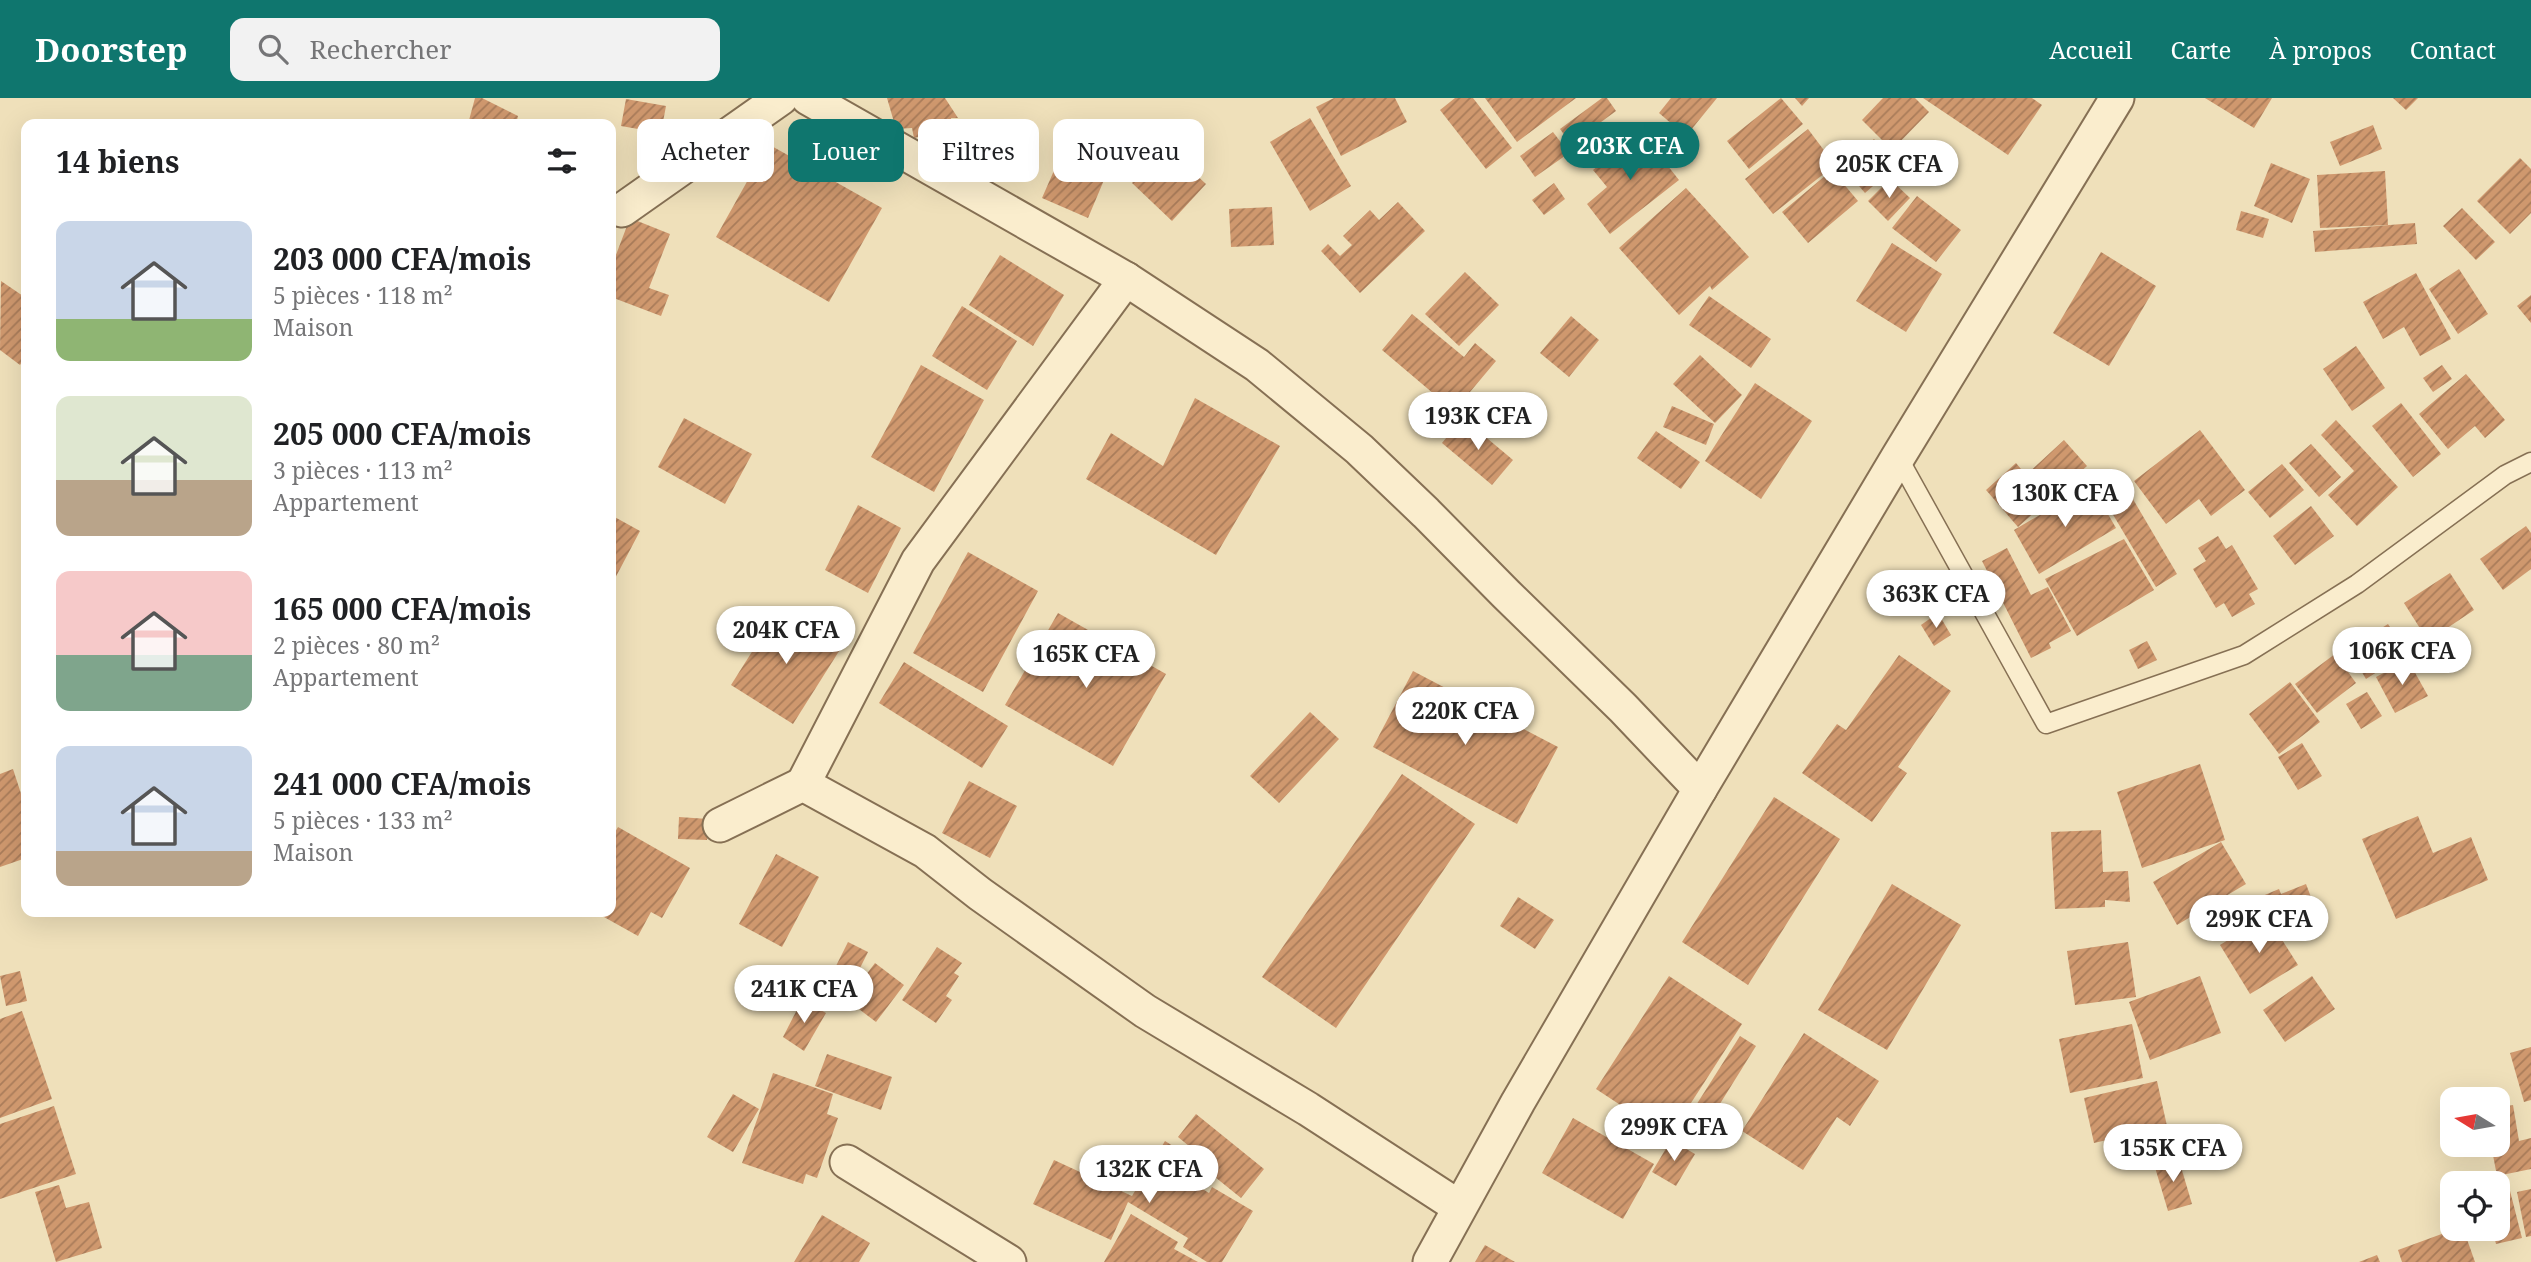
<!DOCTYPE html>
<html lang="fr">
<head>
<meta charset="utf-8">
<style>
	body { margin:0; font-family:"Noto Serif",serif; background:#f2f2f2; color:#202124; height:100vh; display:flex; flex-direction:column; font-size:26px; white-space:nowrap }
	* { box-sizing:border-box; margin:0 }
	p { font-size:23px; color:#757577 }
	.icon { flex:none; width:38px; height:38px; fill:none; stroke:currentColor; stroke-width:2; stroke-linecap:round; stroke-linejoin:round }
	.map { position:relative; flex:1; overflow:hidden }
	.sheet { position:absolute; left:21px; top:21px; width:595px; height:798px; display:flex; flex-direction:column; background:#fff; border-radius:14px; box-shadow:0 7px 28px #0002 }
	.sheet>* { flex:none }
	.top-card { position:absolute; left:637px; top:21px; width:665px; height:63px; display:flex; gap:14px }
	.needle { width:46px; rotate:281deg }
	.fabs { position:absolute; left:2440px; top:989px; display:grid; gap:14px }
	.fabs a { display:grid; place-items:center; width:70px; height:70px; border-radius:14px; background:#fff; box-shadow:0 7px 28px #0002; font-size:35px }
	.price { position:absolute; translate:-50% -60px; padding:0 16px; border-radius:24px; background:#fff; color:#222; font-size:23px; line-height:46px; filter:drop-shadow(0 2px 4px #0008) }
	.price::after { content:''; position:absolute; left:50%; top:42px; width:21px; height:16px; margin-left:-10px; background:inherit; clip-path:polygon(0 0,100% 0,50% 100%) }
	.price.current { background:#0f766e; color:#fff }
	ul { padding:0; list-style:none }
	li { display:flex; align-items:center; gap:21px; height:175px; padding:0 35px }
	li span { display:grid; place-items:center; flex:none; width:196px; height:140px; border-radius:14px; color:#555 }
	li>.icon { margin-inline-start:auto }
	span .icon { width:84px; height:84px; fill:#fffc; stroke-width:1 }
	li b { font-size:30px }
	h2 { display:flex; justify-content:space-between; align-items:center; height:84px; padding:0 35px; font-size:30px }
	.pill { padding:0 24px; border-radius:14px; background:#fff; box-shadow:0 7px 28px #0002; font-size:24px; line-height:63px }
	.pill.current { background:#0f766e; color:#fff }
	header { display:flex; align-items:center; gap:42px; box-sizing:border-box; height:98px; padding:0 35px; background:#0f766e; color:#fff }
	header strong { font-size:33px }
	nav { display:flex; gap:38px; margin-inline-start:auto; font-size:24px }
	.search { width:490px; height:63px; background:#f2f2f2; display:flex; align-items:center; gap:18px; box-sizing:border-box; padding:0 24px; border-radius:14px; color:#757577; font-size:26px }
	.map>svg:first-child { display:block }
	.building { fill:url(#building-hatch) }
	.lines { fill:none; stroke-linecap:round; stroke-linejoin:round }
	.service-casing { stroke:#867054; stroke-width:21 }
	.minor-casing { stroke:#867054; stroke-width:37 }
	.service { stroke:#faedcd; stroke-width:18 }
	.minor { stroke:#faedcd; stroke-width:33 }
</style>
</head>
<body>
<header>
<strong>Doorstep</strong>
<div class="search"><svg class="icon" aria-label="search" viewBox="0 0 24 24"><circle cx="10" cy="10" r="6"/><path d="M15 15l6 6"/></svg>Rechercher</div>
<nav><a>Accueil</a><a>Carte</a><a>À propos</a><a>Contact</a></nav>
</header>
<div class="map">
<svg width="2531" height="1164" viewBox="0 0 2531 1164">
	<defs>
		<pattern id="building-hatch" width="6" height="6" patternUnits="userSpaceOnUse" patternTransform="scale(1.75)"><rect width="6" height="6" fill="#cf986e"/><path d="M-1 1l2-2M0 6l6-6M5 7l2-2" fill="none" stroke="#a97c5a"/></pattern>
	</defs>
	<rect width="100%" height="100%" fill="#efe0ba"/>
	<g class="building">
		<polygon points="475,0 482,0 518,18 516,26 468,26"/>
		<polygon points="887,0 945,0 958,20 951,20 953,31 914,40 912,30 896,31"/>
		<polygon points="1334,0 1395,0 1407,24 1341,58 1316,9"/>
		<polygon points="1455,0 1473,0 1512,50 1486,71 1440,12"/>
		<polygon points="1485,0 1576,0 1517,44"/>
		<polygon points="1602,0 1607,0 1616,13 1571,46 1560,31"/>
		<polygon points="1671,0 1717,0 1686,38 1659,15"/>
		<polygon points="1781,0 1803,26 1749,71 1727,43"/>
		<polygon points="1795,0 1809,0 1802,8"/>
		<polygon points="1883,0 1915,0 1929,14 1892,52 1862,22"/>
		<polygon points="1923,0 2032,0 2042,7 2008,57"/>
		<polygon points="2205,0 2272,0 2254,30"/>
		<polygon points="2393,0 2418,0 2406,12"/>
		<polygon points="626,1 666,8 661,35 621,28"/>
		<polygon points="1310,20 1351,88 1310,113 1270,44"/>
		<polygon points="2373,27 2382,51 2340,68 2330,44"/>
		<polygon points="1808,31 1835,67 1773,116 1745,81"/>
		<polygon points="1553,34 1569,55 1535,79 1520,58"/>
		<polygon points="1641,34 1679,82 1610,136 1587,106 1607,89 1593,72"/>
		<polygon points="1070,36 1115,56 1088,120 1042,100"/>
		<polygon points="1874,41 1897,67 1865,95 1842,68"/>
		<polygon points="768,46 882,110 829,204 716,139"/>
		<polygon points="1165,48 1206,86 1172,123 1132,85"/>
		<polygon points="611,58 616,59 612,79 611,79"/>
		<polygon points="2520,60 2531,71 2531,115 2510,136 2477,103"/>
		<polygon points="2271,65 2310,81 2292,125 2254,108"/>
		<polygon points="1832,72 1858,103 1808,145 1782,114"/>
		<polygon points="2385,73 2388,127 2320,130 2317,77"/>
		<polygon points="1890,81 1910,100 1888,123 1868,103"/>
		<polygon points="1554,85 1565,101 1544,117 1532,102"/>
		<polygon points="1686,90 1749,159 1712,192 1710,188 1679,217 1619,150"/>
		<polygon points="1917,98 1961,132 1936,164 1892,130"/>
		<polygon points="1398,104 1425,133 1360,195 1321,153 1328,146 1340,158 1352,147 1343,138 1370,112 1379,122"/>
		<polygon points="1272,109 1274,147 1231,149 1229,111"/>
		<polygon points="2462,110 2495,144 2476,162 2443,128"/>
		<polygon points="2241,113 2269,121 2263,140 2236,132"/>
		<polygon points="630,120 670,136 649,190 669,197 661,218 611,199 611,170"/>
		<polygon points="2415,125 2417,146 2315,154 2313,133"/>
		<polygon points="1892,145 1942,176 1906,234 1856,203"/>
		<polygon points="2101,154 2156,188 2109,268 2053,235"/>
		<polygon points="1000,157 1064,197 1033,248 969,207"/>
		<polygon points="2459,171 2488,216 2458,236 2429,191"/>
		<polygon points="1465,174 1499,207 1459,248 1425,216"/>
		<polygon points="2416,175 2451,241 2420,258 2404,229 2383,241 2363,204"/>
		<polygon points="1,183 26,200 26,258 20,267 0,252"/>
		<polygon points="2531,197 2531,225 2517,208"/>
		<polygon points="1709,198 1771,241 1751,270 1689,227"/>
		<polygon points="962,208 1017,243 987,292 932,258"/>
		<polygon points="1412,216 1464,259 1475,245 1496,263 1454,313 1382,252"/>
		<polygon points="1571,218 1599,242 1569,279 1540,255"/>
		<polygon points="2356,248 2385,290 2352,313 2323,271"/>
		<polygon points="1700,257 1742,297 1715,325 1673,286"/>
		<polygon points="921,267 984,302 934,394 871,359"/>
		<polygon points="2442,267 2452,281 2433,294 2423,280"/>
		<polygon points="2466,276 2505,322 2485,340 2475,328 2448,351 2419,316"/>
		<polygon points="1755,285 1812,323 1761,401 1705,363"/>
		<polygon points="1195,300 1280,348 1216,457 1086,381 1111,335 1163,368"/>
		<polygon points="2401,305 2441,356 2413,379 2372,328"/>
		<polygon points="1672,308 1714,326 1706,347 1663,329"/>
		<polygon points="684,320 752,356 725,406 658,369"/>
		<polygon points="1463,320 1513,362 1492,387 1442,345"/>
		<polygon points="2336,322 2398,389 2357,428 2328,397 2354,373 2321,337"/>
		<polygon points="2200,332 2245,392 2211,418 2199,401 2166,426 2134,383"/>
		<polygon points="1656,333 1700,364 1681,391 1637,360"/>
		<polygon points="2064,342 2087,368 2018,429 1986,392 2016,365 2026,377"/>
		<polygon points="2311,346 2341,379 2319,399 2289,365"/>
		<polygon points="2282,366 2304,392 2270,420 2248,394"/>
		<polygon points="2117,374 2177,476 2156,489 2096,388"/>
		<polygon points="2091,387 2116,430 2039,476 2014,432"/>
		<polygon points="858,407 901,430 868,495 825,472"/>
		<polygon points="2311,408 2334,438 2295,467 2273,438"/>
		<polygon points="611,417 640,433 611,488"/>
		<polygon points="2526,428 2531,435 2531,471 2503,492 2480,461"/>
		<polygon points="2218,438 2226,451 2232,447 2258,491 2249,496 2255,506 2232,519 2224,505 2216,510 2193,471 2206,463 2198,450"/>
		<polygon points="2124,441 2154,492 2077,538 2045,481"/>
		<polygon points="2007,450 2031,497 2048,489 2071,533 2049,545 2051,550 2031,560 1982,463"/>
		<polygon points="968,454 1038,493 983,594 913,555"/>
		<polygon points="2450,475 2474,512 2428,543 2404,505"/>
		<polygon points="779,511 841,550 793,626 731,587"/>
		<polygon points="1058,515 1166,576 1113,668 1005,607"/>
		<polygon points="1938,515 1951,537 1934,548 1921,527"/>
		<polygon points="2388,526 2406,555 2366,581 2348,551"/>
		<polygon points="2147,543 2157,562 2138,571 2129,552"/>
		<polygon points="2335,556 2356,585 2317,615 2295,586"/>
		<polygon points="1899,557 1951,593 1898,669 1907,675 1872,724 1802,675 1837,626 1846,632"/>
		<polygon points="2408,562 2428,598 2395,615 2376,579"/>
		<polygon points="904,564 1008,628 982,670 879,605"/>
		<polygon points="1413,573 1558,649 1517,726 1373,649"/>
		<polygon points="2290,584 2320,624 2279,656 2249,616"/>
		<polygon points="2367,594 2382,618 2361,631 2346,606"/>
		<polygon points="1310,614 1339,641 1279,705 1250,678"/>
		<polygon points="2302,645 2322,678 2298,692 2278,659"/>
		<polygon points="2200,666 2225,742 2142,770 2117,694"/>
		<polygon points="13,671 26,711 26,760 0,769 0,676"/>
		<polygon points="1402,676 1475,726 1336,930 1262,879"/>
		<polygon points="969,683 1017,708 990,760 942,735"/>
		<polygon points="1774,699 1840,741 1748,887 1682,844"/>
		<polygon points="2418,718 2433,755 2471,739 2488,782 2396,821 2362,741"/>
		<polygon points="679,719 708,721 707,742 678,741"/>
		<polygon points="618,729 690,770 662,820 651,814 638,838 595,814 611,814 611,741"/>
		<polygon points="2101,732 2103,774 2128,773 2130,804 2105,802 2105,809 2055,811 2051,734"/>
		<polygon points="2221,744 2246,786 2177,827 2153,784"/>
		<polygon points="776,756 819,779 782,849 739,826"/>
		<polygon points="1892,786 1961,827 1887,952 1818,912"/>
		<polygon points="2306,786 2314,807 2278,822 2274,815 2268,818 2260,799 2279,791 2281,796"/>
		<polygon points="1518,799 1554,822 1535,851 1500,828"/>
		<polygon points="2267,818 2298,867 2250,896 2220,847"/>
		<polygon points="848,844 868,854 851,888 831,878"/>
		<polygon points="2128,844 2136,899 2075,907 2067,853"/>
		<polygon points="937,849 962,865 954,875 959,878 946,898 952,902 936,925 902,902"/>
		<polygon points="875,865 904,887 876,924 847,902"/>
		<polygon points="20,873 27,903 6,908 0,878"/>
		<polygon points="1669,878 1742,926 1669,1039 1596,991"/>
		<polygon points="2200,878 2221,935 2150,962 2129,904"/>
		<polygon points="2312,878 2335,911 2285,944 2263,912"/>
		<polygon points="802,902 826,915 804,953 783,939"/>
		<polygon points="22,913 52,1001 0,1020 0,921"/>
		<polygon points="2132,926 2143,980 2070,995 2059,941"/>
		<polygon points="1804,935 1879,983 1850,1028 1837,1019 1803,1072 1742,1033"/>
		<polygon points="1740,938 1756,948 1703,1033 1686,1023"/>
		<polygon points="2531,949 2531,1002 2524,1004 2510,955"/>
		<polygon points="827,956 892,979 881,1012 815,988"/>
		<polygon points="773,975 833,996 827,1016 838,1020 817,1080 806,1076 803,1086 742,1065"/>
		<polygon points="2157,983 2167,1028 2094,1045 2084,1000"/>
		<polygon points="733,996 759,1011 733,1054 707,1039"/>
		<polygon points="2513,1007 2519,1043 2531,1040 2531,1071 2497,1078 2492,1052 2488,1053 2486,1046 2497,1046 2497,1010"/>
		<polygon points="54,1008 76,1076 0,1101 0,1026"/>
		<polygon points="1196,1016 1264,1071 1241,1100 1215,1079 1208,1087 1184,1068 1195,1053 1178,1039"/>
		<polygon points="1573,1020 1654,1066 1623,1121 1542,1075"/>
		<polygon points="2194,1033 2196,1056 2138,1060 2136,1038"/>
		<polygon points="1671,1042 1695,1056 1676,1088 1652,1074"/>
		<polygon points="1165,1043 1181,1053 1170,1071 1209,1095 1212,1089 1253,1113 1222,1164 1207,1164 1183,1149 1188,1140 1128,1104 1111,1142 1033,1106 1054,1062 1132,1098"/>
		<polygon points="2178,1059 2192,1106 2168,1113 2154,1066"/>
		<polygon points="2507,1081 2522,1140 2496,1146 2492,1130 2497,1130 2497,1083"/>
		<polygon points="59,1087 66,1110 89,1104 102,1150 56,1164 35,1094"/>
		<polygon points="2531,1091 2531,1138 2526,1139 2517,1094"/>
		<polygon points="1131,1116 1178,1144 1174,1151 1198,1164 1104,1164"/>
		<polygon points="822,1117 870,1145 859,1164 794,1164"/>
		<polygon points="2458,1130 2463,1130 2475,1164 2402,1164 2398,1152"/>
		<polygon points="1485,1147 1515,1164 1475,1164"/>
		<polygon points="2377,1157 2380,1164 2359,1164"/>
	</g>
	<g class="lines">
		<g class="service-casing">
			<polyline id="service" points="1898,359 2046,626 2244,557 2357,486 2505,377 2531,364"/>
		</g>
		<g class="minor-casing">
			<g id="minor">
				<polyline points="808,0 1126,181 1257,267 1359,351 1426,415 1506,496 1623,610 1700,691"/>
				<polyline points="622,112 781,0"/>
				<polyline points="803,686 918,463 1126,181"/>
				<polyline points="720,727 803,686 925,753 980,796 1145,913 1308,1011 1459,1109"/>
				<polyline points="847,1064 1009,1164"/>
				<polyline points="1430,1164 1518,1004 1700,691 1898,359 2117,0"/>
			</g>
		</g>
		<use href="#service" class="service"/>
		<use href="#minor" class="minor"/>
	</g>
</svg>
<div class="fabs">
<a><svg class="needle" viewBox="-14 -14 28 28"><path d="M0-13l5 13h-10z" fill="#e53935"/><path d="M0 13l5-13h-10z" fill="#757577"/></svg></a>
<a><svg class="icon" aria-label="locate" viewBox="0 0 24 24"><circle cx="12" cy="12" r="6"/><path d="M12 2v4M12 18v4M2 12h4M18 12h4"/></svg></a>
</div>
<b class="price current" style="left:1630px;top:84px">203K CFA</b>
<b class="price" style="left:1889px;top:102px">205K CFA</b>
<b class="price" style="left:1478px;top:354px">193K CFA</b>
<b class="price" style="left:2065px;top:431px">130K CFA</b>
<b class="price" style="left:1936px;top:532px">363K CFA</b>
<b class="price" style="left:786px;top:568px">204K CFA</b>
<b class="price" style="left:2402px;top:589px">106K CFA</b>
<b class="price" style="left:1086px;top:592px">165K CFA</b>
<b class="price" style="left:1465px;top:649px">220K CFA</b>
<b class="price" style="left:2259px;top:857px">299K CFA</b>
<b class="price" style="left:804px;top:927px">241K CFA</b>
<b class="price" style="left:1674px;top:1065px">299K CFA</b>
<b class="price" style="left:2173px;top:1086px">155K CFA</b>
<b class="price" style="left:1149px;top:1107px">132K CFA</b>
<div class="top-card">
<a class="pill">Acheter</a>
<a class="pill current">Louer</a>
<a class="pill">Filtres</a>
<a class="pill">Nouveau</a>
</div>
<section class="sheet">
<h2>14 biens<svg class="icon" aria-label="filters" viewBox="0 0 24 24"><path d="M4 7h16M4 17h16"/><circle cx="9" cy="7" r="2"/><circle cx="15" cy="17" r="2"/></svg></h2>
<ul>
<li><span style="background:linear-gradient(#c9d6e8 70%,#8fb573 0)"><svg class="icon" aria-label="home" viewBox="0 0 24 24"><path d="M3 11l9-7 9 7M6 9v11h12V9"/></svg></span><div><b>203 000 CFA/mois</b><p>5 pièces · 118 m²</p><p>Maison</p></div></li>
<li><span style="background:linear-gradient(#dfe7d0 60%,#b9a48a 0)"><svg class="icon" aria-label="home" viewBox="0 0 24 24"><path d="M3 11l9-7 9 7M6 9v11h12V9"/></svg></span><div><b>205 000 CFA/mois</b><p>3 pièces · 113 m²</p><p>Appartement</p></div></li>
<li><span style="background:linear-gradient(#f6c9c9 60%,#7fa58c 0)"><svg class="icon" aria-label="home" viewBox="0 0 24 24"><path d="M3 11l9-7 9 7M6 9v11h12V9"/></svg></span><div><b>165 000 CFA/mois</b><p>2 pièces · 80 m²</p><p>Appartement</p></div></li>
<li><span style="background:linear-gradient(#c9d6e8 75%,#b9a48a 0)"><svg class="icon" aria-label="home" viewBox="0 0 24 24"><path d="M3 11l9-7 9 7M6 9v11h12V9"/></svg></span><div><b>241 000 CFA/mois</b><p>5 pièces · 133 m²</p><p>Maison</p></div></li>
</ul>
</section>
</div>
</body>
</html>
